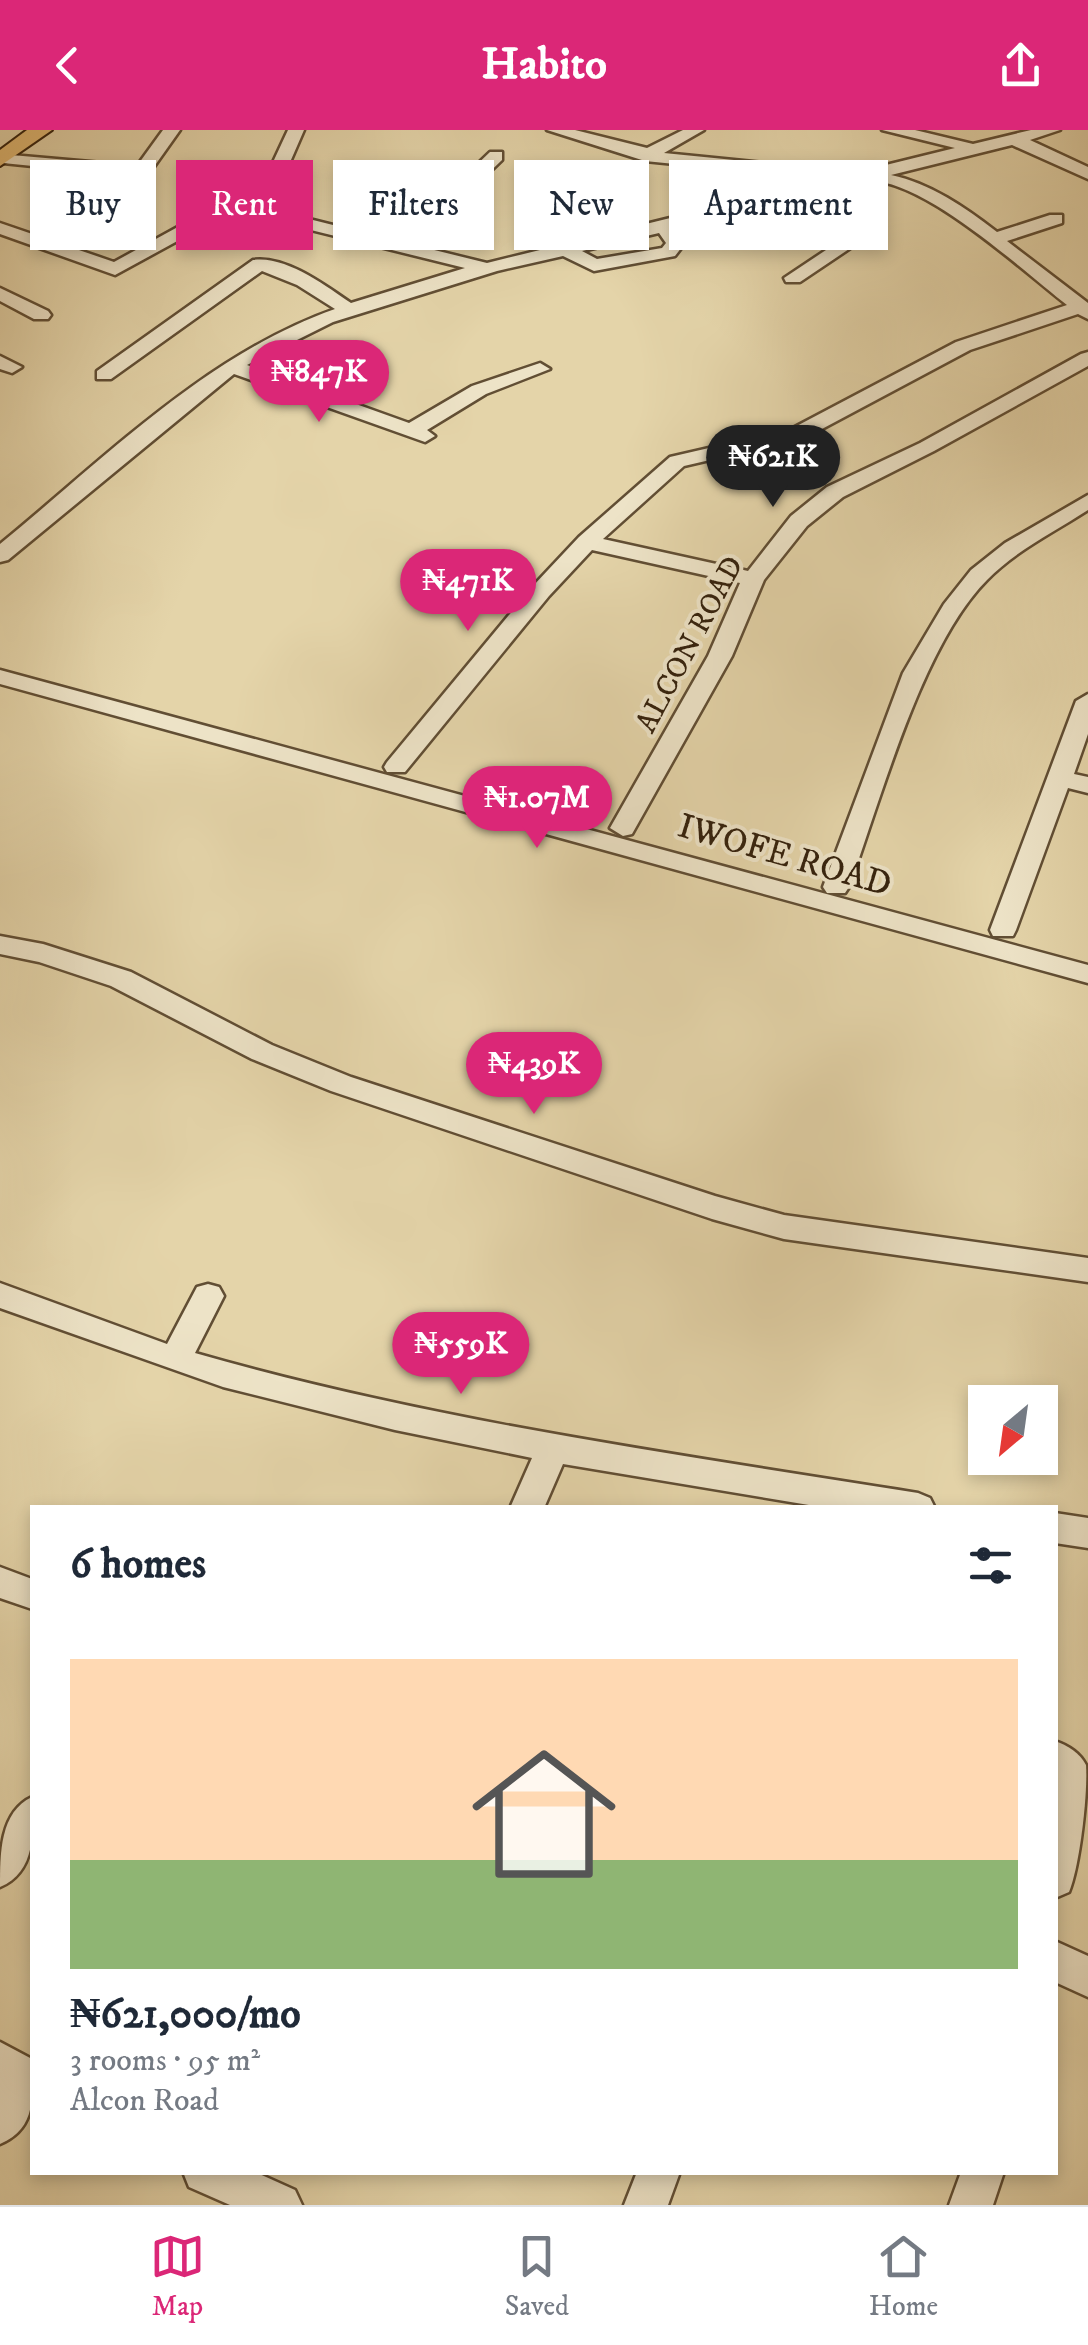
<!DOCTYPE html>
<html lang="en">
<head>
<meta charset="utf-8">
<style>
	body { margin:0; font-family:"IM FELL DW Pica",serif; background:#f6f6f7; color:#1f2937; height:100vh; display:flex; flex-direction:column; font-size:38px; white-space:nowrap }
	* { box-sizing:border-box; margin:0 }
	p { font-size:32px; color:#747a83 }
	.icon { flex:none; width:55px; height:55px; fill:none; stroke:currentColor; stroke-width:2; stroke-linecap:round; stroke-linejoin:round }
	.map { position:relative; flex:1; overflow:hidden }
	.panel { position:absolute; left:30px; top:1375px; width:1028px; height:670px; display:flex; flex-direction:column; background:#fff; border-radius:0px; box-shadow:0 5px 15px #0003 }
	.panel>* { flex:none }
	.top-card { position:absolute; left:30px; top:30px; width:1030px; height:90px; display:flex; gap:20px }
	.needle { width:65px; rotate:209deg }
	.tools { position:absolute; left:968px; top:1255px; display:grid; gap:20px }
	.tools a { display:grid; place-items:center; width:90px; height:90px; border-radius:0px; background:#fff; box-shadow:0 5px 15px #0003; font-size:50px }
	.price { position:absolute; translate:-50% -85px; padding:0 22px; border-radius:35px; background:#db2777; color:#fff; font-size:32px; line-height:65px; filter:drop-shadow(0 2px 5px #0008) }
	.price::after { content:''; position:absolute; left:50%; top:60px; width:30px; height:22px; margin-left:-15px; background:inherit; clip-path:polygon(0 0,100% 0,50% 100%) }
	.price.active { background:#222; color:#fff }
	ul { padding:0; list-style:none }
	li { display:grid; align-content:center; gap:20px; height:530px; padding:0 40px }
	li span { display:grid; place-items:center; height:310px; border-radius:0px; color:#555 }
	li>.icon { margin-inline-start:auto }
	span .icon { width:180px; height:180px; fill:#fffc; stroke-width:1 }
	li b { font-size:42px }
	h2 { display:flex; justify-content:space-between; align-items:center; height:120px; padding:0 40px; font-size:42px }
	.tag { padding:0 35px; border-radius:0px; background:#fff; box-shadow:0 5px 15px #0003; font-size:35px; line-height:90px }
	.tag.active { background:#db2777; color:#fff }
	header { display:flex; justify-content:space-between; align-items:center; height:130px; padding:0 40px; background:#db2777; color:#fff; font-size:45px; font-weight:800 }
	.dock { display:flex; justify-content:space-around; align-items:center; height:140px; border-top:2px solid #e0e1e3; background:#fff; font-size:28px; color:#747a83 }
	.dock a { display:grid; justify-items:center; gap:5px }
	.dock .active { color:#db2777 }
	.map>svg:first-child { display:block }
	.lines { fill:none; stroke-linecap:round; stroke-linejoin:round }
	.minor-casing { stroke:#614e34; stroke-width:5 }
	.major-casing { stroke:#35220d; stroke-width:4 }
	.minor { fill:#ede3c7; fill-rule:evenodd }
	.major { fill:#e2ba74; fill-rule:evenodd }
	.labels { text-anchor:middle; stroke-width:8; stroke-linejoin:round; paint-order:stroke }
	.far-street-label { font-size:30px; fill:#35220d; stroke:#ede3c7 }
	.street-label { font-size:35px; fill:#35220d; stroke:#ede3c7 }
</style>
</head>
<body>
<header><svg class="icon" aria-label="back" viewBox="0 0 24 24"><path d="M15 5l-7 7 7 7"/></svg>Habito<svg class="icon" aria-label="share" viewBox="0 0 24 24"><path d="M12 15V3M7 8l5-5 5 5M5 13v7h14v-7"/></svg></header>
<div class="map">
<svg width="1088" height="2075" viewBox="0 0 1088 2075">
	<rect width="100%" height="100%" fill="#e4d4a9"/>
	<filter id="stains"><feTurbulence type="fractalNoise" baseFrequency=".002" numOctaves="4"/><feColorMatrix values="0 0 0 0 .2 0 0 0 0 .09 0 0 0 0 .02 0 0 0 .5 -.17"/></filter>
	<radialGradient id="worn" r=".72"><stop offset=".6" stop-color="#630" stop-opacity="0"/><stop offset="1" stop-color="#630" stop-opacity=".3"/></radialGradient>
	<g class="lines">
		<g class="minor-casing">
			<g id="minor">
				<polygon points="163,0 180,0 141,55 129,55 126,51"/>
				<path d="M288,0H304L284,46L261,77L397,111L490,22H502V30L414,115L487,133L955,18L882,0H915L973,14L1031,0H1060L1030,10L1088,37V49L1012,15L891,45C930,53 966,78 997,102L1050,85H1062V93L1007,111L1088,173V189L1078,184L970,220L805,308L684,336L603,409L748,441L791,386L827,357L920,313L1081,224L1088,222V236L934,321L843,367L807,396L764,450L732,526L632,704L623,706L610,698L708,526L740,453L592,420L549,466L405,642H387L384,637L387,632L533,456L579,407L670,327L791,299L956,212L1067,175C1023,141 921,46 865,51C855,52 845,57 835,59L884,86V94H872L817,64L767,77L852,117L800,152H786L784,148L829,118L748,81L675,99L685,113L675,126L594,141L563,126L497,141L333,192L247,235L409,293L472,256L540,233L550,239L486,264L427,300L435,306L425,312L234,244L8,430L0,432V414C104,329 207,224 335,179L297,155L262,141L111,249H97V241L253,130C285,125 326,156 351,173L465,138L250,85H225L115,145L0,104V93L114,132L216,76L245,75L267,45ZM659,103L666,113L662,118L597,129L582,121Z"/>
				<polygon points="547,0 575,0 647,18 683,0 704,0 664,23 823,39 832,44 823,49 645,31"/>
				<polygon points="0,24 102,33 111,38 102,43 3,33"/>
				<polygon points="0,158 48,181 51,185 48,189 34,189 0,171"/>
				<polygon points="0,226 22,237 12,243 0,239"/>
				<path d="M1088,365V380C1054,402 1015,421 987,450C922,515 881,669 849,757L845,763H827L823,757L903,543L944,474L971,440L1005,413Z"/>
				<polygon points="0,540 1088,835 1088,853 0,554"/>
				<polygon points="1088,564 1088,604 1074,644 1088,647 1088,663 1068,658 1016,800 1013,806 993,806 990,800 1076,571"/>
				<polygon points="0,806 43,814 131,842 272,915 351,947 715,1066 784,1085 1088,1128 1088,1152 784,1109 712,1089 331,961 252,929 111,856 39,832 0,824"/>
				<path d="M0,1153L167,1214L197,1157L208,1154L219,1157L224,1166L195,1223C432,1291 675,1324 918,1363L930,1368L935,1378H827L563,1334L544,1378H510L532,1328L395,1300L223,1257L0,1178Z"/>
				<polygon points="1055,1383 1088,1388 1088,1418 1055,1413"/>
				<polygon points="0,1437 32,1449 32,1479 0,1468"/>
				<path d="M1055,1611C1067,1615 1080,1623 1086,1635C1088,1662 1080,1735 1069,1762L1055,1768Z"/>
				<path d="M32,1667C34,1700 36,1742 0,1757C0,1723 0,1682 32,1667Z"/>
				<polygon points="1055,1811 1088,1826 1088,1867 1055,1852"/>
				<path d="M0,1912L32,1929C32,1965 38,1998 0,2014Z"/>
				<polygon points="183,2042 255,2042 295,2060 302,2075 230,2075 189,2057"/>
				<polygon points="637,2042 680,2042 668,2075 624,2075"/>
				<polygon points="961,2042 1004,2042 993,2075 949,2075"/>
			</g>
		</g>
		<g class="major-casing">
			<polygon id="major" points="27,0 52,0 0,36 0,20"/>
		</g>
		<use href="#minor" class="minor"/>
		<use href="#major" class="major"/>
	</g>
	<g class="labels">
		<g class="far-street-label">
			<text transform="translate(689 514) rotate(-62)" y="10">ALCON ROAD</text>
		</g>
		<g class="street-label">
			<text transform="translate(785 724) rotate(16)" y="12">IWOFE ROAD</text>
		</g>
	</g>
	<rect width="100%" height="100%" filter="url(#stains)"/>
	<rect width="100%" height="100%" fill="url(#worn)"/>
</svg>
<div class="tools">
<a><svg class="needle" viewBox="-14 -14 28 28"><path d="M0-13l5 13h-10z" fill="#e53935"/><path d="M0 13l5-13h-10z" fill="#747a83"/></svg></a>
</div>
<b class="price" style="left:319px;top:295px">₦847K</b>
<b class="price active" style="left:773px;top:380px">₦621K</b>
<b class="price" style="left:468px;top:504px">₦471K</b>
<b class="price" style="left:537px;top:721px">₦1.07M</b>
<b class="price" style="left:534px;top:987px">₦439K</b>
<b class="price" style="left:461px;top:1267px">₦559K</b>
<div class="top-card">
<a class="tag">Buy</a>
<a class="tag active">Rent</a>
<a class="tag">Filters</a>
<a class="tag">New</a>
<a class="tag">Apartment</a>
</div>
<section class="panel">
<h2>6 homes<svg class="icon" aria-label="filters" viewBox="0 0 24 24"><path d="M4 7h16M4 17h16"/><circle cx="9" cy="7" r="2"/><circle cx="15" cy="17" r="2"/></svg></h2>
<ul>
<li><span style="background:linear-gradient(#ffd9b3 65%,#8fb573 0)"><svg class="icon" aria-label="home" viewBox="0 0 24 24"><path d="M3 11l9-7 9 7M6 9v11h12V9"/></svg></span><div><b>₦621,000/mo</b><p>3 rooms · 95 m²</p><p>Alcon Road</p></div></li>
</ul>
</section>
</div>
<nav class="dock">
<a class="active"><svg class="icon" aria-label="map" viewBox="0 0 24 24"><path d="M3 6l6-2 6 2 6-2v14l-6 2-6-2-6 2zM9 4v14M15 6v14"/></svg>Map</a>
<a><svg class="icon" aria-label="saved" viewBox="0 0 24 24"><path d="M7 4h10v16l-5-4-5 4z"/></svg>Saved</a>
<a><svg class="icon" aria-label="home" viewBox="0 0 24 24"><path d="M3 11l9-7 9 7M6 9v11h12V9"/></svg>Home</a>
</nav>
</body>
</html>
